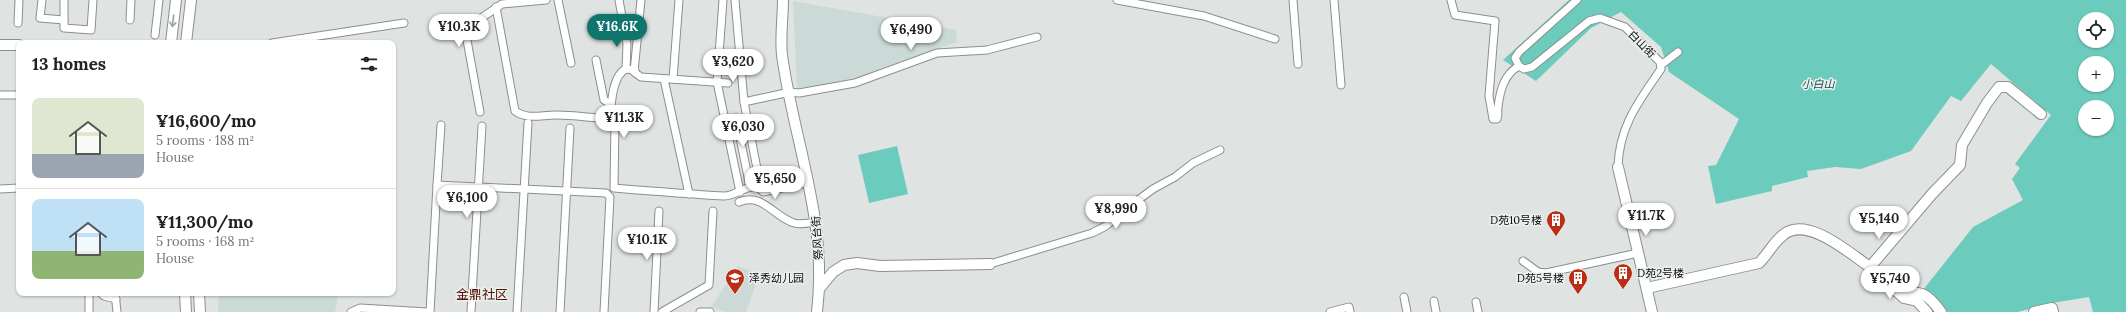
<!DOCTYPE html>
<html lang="en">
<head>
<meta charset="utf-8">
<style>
	body { margin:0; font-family:Lora,"Noto Sans SC",serif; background:#f6f6f6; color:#202124; height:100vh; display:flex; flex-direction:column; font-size:15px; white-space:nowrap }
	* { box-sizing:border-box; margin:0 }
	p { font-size:13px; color:#757577 }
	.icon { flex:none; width:22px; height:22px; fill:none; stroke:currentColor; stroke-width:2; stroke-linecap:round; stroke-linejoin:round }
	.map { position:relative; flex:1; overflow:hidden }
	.side { position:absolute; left:16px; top:40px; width:380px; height:256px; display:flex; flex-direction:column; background:#fff; border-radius:8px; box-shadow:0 1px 3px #0004 }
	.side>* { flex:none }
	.fabs { position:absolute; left:2078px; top:12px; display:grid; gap:8px }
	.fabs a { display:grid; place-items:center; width:36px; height:36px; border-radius:50%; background:#fff; box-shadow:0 1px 3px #0004; font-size:20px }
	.price { position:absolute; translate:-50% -34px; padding:0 9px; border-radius:14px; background:#fff; color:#222; font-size:13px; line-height:26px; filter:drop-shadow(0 1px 2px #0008) }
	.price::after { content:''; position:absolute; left:50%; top:24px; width:12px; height:9px; margin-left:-6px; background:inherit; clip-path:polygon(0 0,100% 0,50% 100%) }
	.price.active { background:#0f766e; color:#fff }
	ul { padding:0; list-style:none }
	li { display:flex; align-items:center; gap:12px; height:100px; padding:0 16px }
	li+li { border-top:1px solid #e0e0e0 }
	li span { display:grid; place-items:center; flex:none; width:112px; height:80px; border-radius:8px; color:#555 }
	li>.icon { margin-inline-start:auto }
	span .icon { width:48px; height:48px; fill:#fffc; stroke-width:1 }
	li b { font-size:17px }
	h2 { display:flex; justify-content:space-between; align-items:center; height:48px; padding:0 16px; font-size:17px }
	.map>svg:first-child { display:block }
	.built { fill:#ccdad7 }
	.green { fill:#6bcbbc; fill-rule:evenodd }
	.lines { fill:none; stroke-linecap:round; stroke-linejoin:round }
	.street-casing { stroke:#8b8f8e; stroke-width:9 }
	.secondary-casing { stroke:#8b8f8e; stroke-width:12 }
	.street { stroke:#fff; stroke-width:7 }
	.secondary { stroke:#fff; stroke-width:10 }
	.oneway { stroke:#9e9f9e }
	.labels { text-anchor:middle; stroke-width:3; stroke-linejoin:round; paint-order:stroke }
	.street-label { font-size:11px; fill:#0c0e0d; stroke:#ecf1f0 }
	.park-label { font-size:11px; font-style:italic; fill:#114c44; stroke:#ecf1f0 }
	.poi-label { font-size:11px; fill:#0c0e0d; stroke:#ecf1f0; text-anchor:end }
	.quarter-label { font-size:13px; fill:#520f04; stroke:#ecf1f0 }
</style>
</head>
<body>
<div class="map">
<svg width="2126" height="312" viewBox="0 0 2126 312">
	<rect width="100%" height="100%" fill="#dfe4e3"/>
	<g class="built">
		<polygon points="793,1 956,30 957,42 881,68 860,80 797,91"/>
		<polygon points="738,266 764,276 756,284 746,312 726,312 711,307"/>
		<polygon points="219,293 338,293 335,312 218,312"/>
	</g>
	<g class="green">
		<path d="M1569,0H2126V312H2093L2089,297L2046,304L2018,312H1948L1939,305L1931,293L1923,290L1973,227L2023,200L2012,179L2020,168L2015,164L2051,115L1991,64L1961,101L1951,96L1911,151L1861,169L1835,167L1807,171L1808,177L1772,186V191L1716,204L1708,166L1716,165L1739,119L1669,72L1661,47L1621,12L1591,28L1536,81L1503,60ZM2085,19H2107V41H2085ZM2085,63H2107V85H2085ZM2085,107H2107V129H2085Z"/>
		<polygon points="897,146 908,194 869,203 858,155"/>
	</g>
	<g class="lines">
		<g class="street-casing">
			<g id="street">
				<polyline points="42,0 40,18 64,20 64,0"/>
				<polyline points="558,0 571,63"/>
				<polyline points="619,0 627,44 626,69 635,70"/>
				<polyline points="641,0 634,72 641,77 728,83"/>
				<polyline points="723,0 717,82 740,192"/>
				<polyline points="735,0 744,102 790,92 799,93 855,83 937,53 987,50 1037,37"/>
				<polyline points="1117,0 1204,16 1275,39"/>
				<polyline points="1293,0 1298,64"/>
				<polyline points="1334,0 1341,85"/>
				<path d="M1451,0L1455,15L1495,21L1489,96L1493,119H1497C1499,115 1497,112 1498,107C1500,91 1504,74 1519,66"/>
				<path d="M1577,0L1519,52L1515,58L1519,66L1524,69L1532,67L1589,21L1600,18L1625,27L1660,62L1661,69C1639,101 1619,126 1618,167"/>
				<path d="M496,7L515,111C528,120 541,115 555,115C575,115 595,118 615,120L614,188C650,191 687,194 724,196C736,197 753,178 763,192L809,182"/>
				<polyline points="64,20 64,28 91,30 93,0"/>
				<polyline points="130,20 131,0"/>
				<polyline points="18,23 19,0"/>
				<polyline points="155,35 159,0"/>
				<polyline points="272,43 404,23"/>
				<polyline points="596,60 604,100 611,104"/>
				<polyline points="1661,65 1678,52"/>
				<polyline points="664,79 689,194"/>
				<polyline points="673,79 679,0"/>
				<polyline points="0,95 19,95"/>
				<polyline points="744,102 761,189"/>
				<polyline points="480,112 465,29 502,4 546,0"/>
				<polyline points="736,118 750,187"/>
				<path d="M610,120C611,106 612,75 626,69"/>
				<polyline points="437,185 441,125"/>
				<polyline points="0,189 19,188"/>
				<path d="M739,202C762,192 774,217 794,223C801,225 809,223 816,222"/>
				<polyline points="1523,261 1538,272 1546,273 1638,253"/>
				<polyline points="990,264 1092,233 1106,226 1123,211 1153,189 1175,177 1193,163 1220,150"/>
				<polyline points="89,293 89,312"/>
				<polyline points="101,293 104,296 116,299"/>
				<polyline points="115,293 117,312"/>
				<polyline points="1404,297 1407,312"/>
				<polyline points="1434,301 1436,312"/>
				<polyline points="1476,302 1478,312"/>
				<polyline points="351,312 360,308 427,312"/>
				<polyline points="430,312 437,185 606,193 610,197 604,312"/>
				<polyline points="471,312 482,126"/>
				<polyline points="517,312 528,123"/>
				<polyline points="560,312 570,128"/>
				<polyline points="654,312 659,211"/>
				<polyline points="662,312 709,285 713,211"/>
				<polyline points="700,312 710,312"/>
				<polyline points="1330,312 1349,307 1350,312"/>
			</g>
		</g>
		<g class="secondary-casing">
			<g id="secondary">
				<path d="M783,0C783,18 780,37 782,55C794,143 828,220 817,312"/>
				<polyline points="171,43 176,0"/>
				<polyline points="186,43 191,0"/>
				<polyline points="0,45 19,45"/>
				<polyline points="1618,167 1652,312"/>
				<polyline points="1870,267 1904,298 1917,301 1927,312"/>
				<path d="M1647,288L1759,263C1768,254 1773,243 1783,235C1807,215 1849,253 1870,267L1932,194L1960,165L1962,145L1987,103L1999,87H2008L2041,114"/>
				<polyline points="819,289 833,272 844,265 857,263 880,266 990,264"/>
				<path d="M1896,291C1921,293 1925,290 1941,312"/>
				<polyline points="185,293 186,312"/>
				<polyline points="199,293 200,312"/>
				<polyline points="2034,312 2052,308 2053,312"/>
			</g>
		</g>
		<use href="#street" class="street"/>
		<use href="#secondary" class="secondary"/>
	</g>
	<defs><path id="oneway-shaft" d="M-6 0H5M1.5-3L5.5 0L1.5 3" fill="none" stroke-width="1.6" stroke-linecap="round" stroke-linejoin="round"/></defs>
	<use class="oneway" href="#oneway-shaft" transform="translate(173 21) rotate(97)"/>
	<defs>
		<g id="building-pin" transform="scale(1)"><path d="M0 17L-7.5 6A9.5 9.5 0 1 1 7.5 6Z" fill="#b92e14" stroke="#ecf1f0"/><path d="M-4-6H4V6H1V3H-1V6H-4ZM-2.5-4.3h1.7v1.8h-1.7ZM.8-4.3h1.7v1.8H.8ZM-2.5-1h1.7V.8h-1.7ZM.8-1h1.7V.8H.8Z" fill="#fff"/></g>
		<g id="school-pin" transform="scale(1)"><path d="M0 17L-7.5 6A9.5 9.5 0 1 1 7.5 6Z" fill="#b92e14" stroke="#ecf1f0"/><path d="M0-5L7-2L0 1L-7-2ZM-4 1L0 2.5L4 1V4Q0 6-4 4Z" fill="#fff"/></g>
	</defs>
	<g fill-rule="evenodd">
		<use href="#building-pin" x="1556" y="220"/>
		<use href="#building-pin" x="1623" y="273"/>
		<use href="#school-pin" x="735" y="278"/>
		<use href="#building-pin" x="1578" y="278"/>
	</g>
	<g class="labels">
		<g class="street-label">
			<text transform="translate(1642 44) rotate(45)" y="4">白山街</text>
			<text transform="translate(817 238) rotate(-94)" y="4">祭风台街</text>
		</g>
		<g class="park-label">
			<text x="1818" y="88">小白山</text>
		</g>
		<g class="poi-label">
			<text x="1542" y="224">D苑10号楼</text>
			<text x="1637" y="277" text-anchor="start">D苑2号楼</text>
			<text x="749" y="282" text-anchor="start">泽秀幼儿园</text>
			<text x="1564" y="282">D苑5号楼</text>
		</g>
		<g class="quarter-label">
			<text x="482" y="299">金鼎社区</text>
		</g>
	</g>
</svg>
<div class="fabs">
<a><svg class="icon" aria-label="locate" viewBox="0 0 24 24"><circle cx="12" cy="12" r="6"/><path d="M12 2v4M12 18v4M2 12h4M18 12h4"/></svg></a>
<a>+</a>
<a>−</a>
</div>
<b class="price" style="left:459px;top:48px">¥10.3K</b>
<b class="price active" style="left:617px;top:48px">¥16.6K</b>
<b class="price" style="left:911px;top:51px">¥6,490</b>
<b class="price" style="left:733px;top:83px">¥3,620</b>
<b class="price" style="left:624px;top:139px">¥11.3K</b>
<b class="price" style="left:743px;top:148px">¥6,030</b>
<b class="price" style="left:775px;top:200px">¥5,650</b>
<b class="price" style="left:467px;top:219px">¥6,100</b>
<b class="price" style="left:1116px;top:230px">¥8,990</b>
<b class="price" style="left:1646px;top:237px">¥11.7K</b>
<b class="price" style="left:1879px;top:240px">¥5,140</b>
<b class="price" style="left:647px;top:261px">¥10.1K</b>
<b class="price" style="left:1890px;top:300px">¥5,740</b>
<section class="side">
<h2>13 homes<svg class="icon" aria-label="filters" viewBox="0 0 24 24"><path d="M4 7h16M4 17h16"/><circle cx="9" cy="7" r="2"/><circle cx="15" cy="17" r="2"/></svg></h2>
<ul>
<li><span style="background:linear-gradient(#dfe7d0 70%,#9aa5b1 0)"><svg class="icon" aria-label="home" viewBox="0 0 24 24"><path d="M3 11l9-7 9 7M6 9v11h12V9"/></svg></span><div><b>¥16,600/mo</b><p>5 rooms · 188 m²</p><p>House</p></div></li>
<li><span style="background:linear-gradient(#bfe0f5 65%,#8fb573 0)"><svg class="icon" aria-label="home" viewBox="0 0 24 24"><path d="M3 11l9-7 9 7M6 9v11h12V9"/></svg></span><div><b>¥11,300/mo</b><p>5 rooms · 168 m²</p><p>House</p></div></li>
</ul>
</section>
</div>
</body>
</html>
